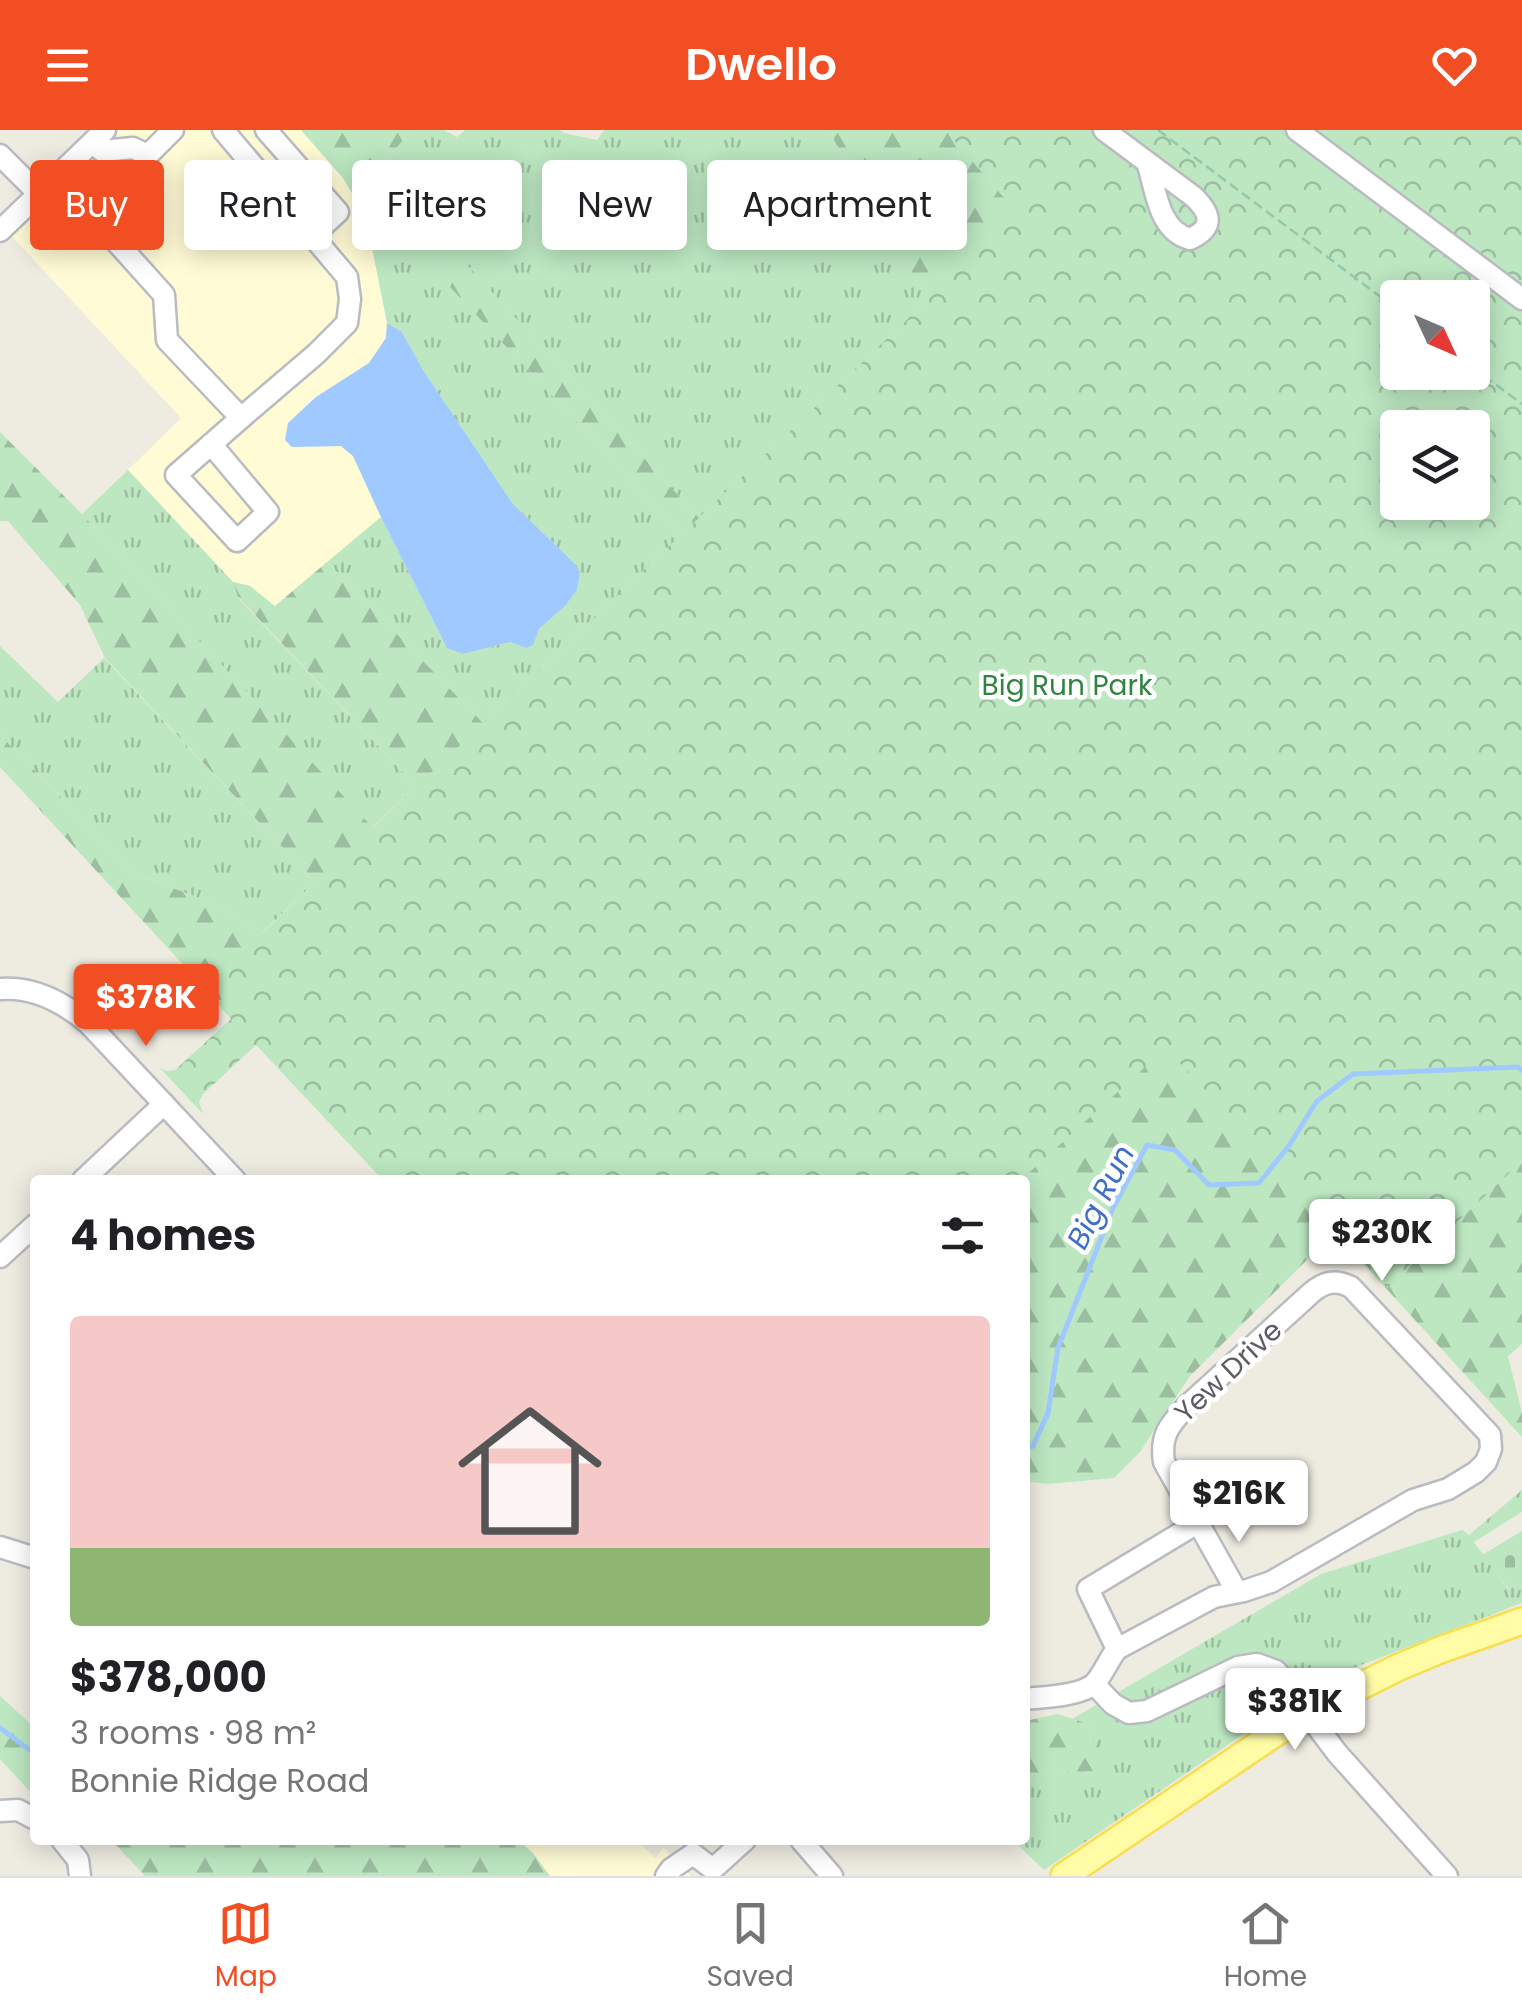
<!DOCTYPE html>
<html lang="en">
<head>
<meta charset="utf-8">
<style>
	body { margin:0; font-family:Poppins,sans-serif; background:#f6f6f6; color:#202124; height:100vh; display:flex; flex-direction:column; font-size:38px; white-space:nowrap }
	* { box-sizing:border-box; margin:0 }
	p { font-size:32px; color:#757577 }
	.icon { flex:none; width:55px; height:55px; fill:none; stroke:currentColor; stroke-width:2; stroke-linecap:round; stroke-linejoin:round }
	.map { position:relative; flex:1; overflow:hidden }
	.sheet { position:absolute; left:30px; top:1045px; width:1000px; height:670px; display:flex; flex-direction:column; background:#fff; border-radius:10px; box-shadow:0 5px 25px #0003 }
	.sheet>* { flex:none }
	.top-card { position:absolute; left:30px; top:30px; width:1000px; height:90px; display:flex; gap:20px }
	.needle { width:65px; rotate:134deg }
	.fabs { position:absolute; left:1380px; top:150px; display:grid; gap:20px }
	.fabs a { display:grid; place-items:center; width:110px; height:110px; border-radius:10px; background:#fff; box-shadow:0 5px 25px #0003; font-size:50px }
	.price { position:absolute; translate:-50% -85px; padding:0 22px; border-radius:10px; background:#fff; color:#222; font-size:32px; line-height:65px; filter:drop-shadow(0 2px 5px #0008) }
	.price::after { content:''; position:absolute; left:50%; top:60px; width:30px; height:22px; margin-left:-15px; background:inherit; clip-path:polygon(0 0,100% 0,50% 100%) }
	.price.active { background:#f14e24; color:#fff }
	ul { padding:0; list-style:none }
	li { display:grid; align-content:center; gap:20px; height:530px; padding:0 40px }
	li+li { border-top:2px solid #e0e0e0 }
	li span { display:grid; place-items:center; height:310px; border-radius:10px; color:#555 }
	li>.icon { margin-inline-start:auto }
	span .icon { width:180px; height:180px; fill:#fffc; stroke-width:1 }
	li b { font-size:42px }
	h2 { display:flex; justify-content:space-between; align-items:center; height:120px; padding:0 40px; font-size:42px }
	.chip { padding:0 35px; border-radius:10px; background:#fff; box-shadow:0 5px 25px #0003; font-size:35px; line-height:90px }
	.chip.active { background:#f14e24; color:#fff }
	header { display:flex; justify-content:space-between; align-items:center; height:130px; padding:0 40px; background:#f14e24; color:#fff; font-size:45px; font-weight:600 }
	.tabs { display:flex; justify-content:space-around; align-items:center; height:140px; border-top:2px solid #e0e0e0; background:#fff; font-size:28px; color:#757577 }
	.tabs a { display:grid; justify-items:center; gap:5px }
	.tabs .active { color:#f14e24 }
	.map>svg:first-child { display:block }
	.commercial { fill:#fffbd5 }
	.grass { fill:url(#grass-tufts) }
	.forest { fill:url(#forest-firs) }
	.cemetery { fill:url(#cemetery-stones) }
	.park { fill:url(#park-crowns); fill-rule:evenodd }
	.water { fill:#a0c9ff }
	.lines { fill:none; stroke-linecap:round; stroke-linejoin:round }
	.stream { stroke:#a0c9ff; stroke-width:5 }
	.minor-casing { stroke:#b9bbc1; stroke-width:25 }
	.major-casing { stroke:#f8de50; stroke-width:30 }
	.path { stroke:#94c8aa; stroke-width:2.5; stroke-dasharray:10 5; stroke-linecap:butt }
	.minor { stroke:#fff; stroke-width:20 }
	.major { stroke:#fffca5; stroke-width:25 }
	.labels { text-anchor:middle; stroke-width:9; stroke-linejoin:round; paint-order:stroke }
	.park-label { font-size:28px; fill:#30843f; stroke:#fff }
	.street-label { font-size:28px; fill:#5a5d63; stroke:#fff }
	.water-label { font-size:30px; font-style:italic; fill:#3d6fc8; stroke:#fff }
</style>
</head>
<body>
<header><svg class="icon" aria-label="menu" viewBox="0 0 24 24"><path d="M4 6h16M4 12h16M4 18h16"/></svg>Dwello<svg class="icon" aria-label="heart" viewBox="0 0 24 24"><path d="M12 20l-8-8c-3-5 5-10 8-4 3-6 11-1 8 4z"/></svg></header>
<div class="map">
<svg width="1522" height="1746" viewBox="0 0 1522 1746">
	<defs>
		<pattern id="grass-tufts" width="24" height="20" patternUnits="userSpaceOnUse" patternTransform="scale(2.5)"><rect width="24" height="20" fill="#bce7c1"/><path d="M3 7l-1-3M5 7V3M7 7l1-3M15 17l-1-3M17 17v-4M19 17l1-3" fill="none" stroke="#9cbea0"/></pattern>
		<pattern id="forest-firs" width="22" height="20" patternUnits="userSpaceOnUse" patternTransform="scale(2.5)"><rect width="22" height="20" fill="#bce7c1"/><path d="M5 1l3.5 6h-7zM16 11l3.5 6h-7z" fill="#9cbea0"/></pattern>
		<pattern id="cemetery-stones" width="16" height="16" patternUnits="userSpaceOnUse" patternTransform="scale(2.5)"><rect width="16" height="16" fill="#bce7c1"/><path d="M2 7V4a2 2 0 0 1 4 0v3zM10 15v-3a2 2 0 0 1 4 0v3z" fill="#9cbea0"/></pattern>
		<pattern id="park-crowns" width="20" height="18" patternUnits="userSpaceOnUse" patternTransform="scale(2.5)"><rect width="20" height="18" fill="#bce7c1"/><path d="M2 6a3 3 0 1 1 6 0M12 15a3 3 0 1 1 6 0" fill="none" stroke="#9cbea0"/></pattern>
	</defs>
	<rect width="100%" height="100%" fill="#eeece1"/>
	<g class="commercial">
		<polygon points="107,0 301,0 343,48 366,87 387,193 386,208 369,233 316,267 292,317 341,316 353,326 381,387 274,477 250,456 233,452 128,340 181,288 7,101"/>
		<polygon points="518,1710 635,1710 656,1728 663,1717 691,1746 550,1746 532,1722"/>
	</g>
	<g class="grass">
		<polygon points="417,0 444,0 457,7 465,0 560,0 564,3 597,10 604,0 828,0 928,170 699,388 459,127 436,141 682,404 483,593 327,432 381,387 447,518 463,524 510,512 526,518 539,499 565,476 577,460 580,443 573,432 513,374 423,240 402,202 387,193 366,87 388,103 408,82 380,38 407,5"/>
		<polygon points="128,340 233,452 238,468 416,656 372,698 82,384"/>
		<polygon points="0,516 58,572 104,528 315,752 262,803 202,769 136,744 0,605"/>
		<polygon points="1522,1360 1522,1382 1474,1412 1508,1459 1522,1454 1522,1473 1351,1539 1282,1578 1044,1740 1013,1710 1025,1710 1025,1644 1095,1641 1091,1595 1072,1589 1321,1444 1462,1400 1469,1405"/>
	</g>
	<g class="forest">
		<polygon points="301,0 417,0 407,5 380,38 408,82 404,96 388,103 366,87 343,48"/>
		<polygon points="828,0 959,0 1397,378 1522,384 1522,1214 1508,1226 1522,1283 1522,1307 1361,1131 1336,1120 1308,1129 1190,1246 1140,1322 1114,1348 1047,1354 1025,1351 1025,1050 383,1050 0,637 0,605 136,744 202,769 263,803 315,752 105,528 80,475 8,391 0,391 0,302 82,384 373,698 416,656 238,467 233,452 250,456 275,476 327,432 483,593 682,404 435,141 459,126 699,388 928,170"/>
		<polygon points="0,1566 35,1598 35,1667 0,1629"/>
		<polygon points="1058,1584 1091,1595 1096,1623 1095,1641 1025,1644 1025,1591"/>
		<polygon points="107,1710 518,1710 532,1722 550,1746 145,1746 115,1714"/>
	</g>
	<polygon class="cemetery" points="1522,1401 1522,1454 1509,1459 1482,1425"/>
	<path class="park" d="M945,0H1522V1031L1387,1158L1166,918L1021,1050H383L256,915L203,964L199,972L203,984L159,937L166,941L175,940L231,889L204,859L1018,84ZM1398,168H1472V242H1398ZM1398,298H1472V372H1398Z"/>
	<polygon class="water" points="387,193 402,202 423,240 513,374 573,432 580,442 577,460 565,476 539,499 533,515 526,518 510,512 463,524 447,518 381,387 353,326 341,316 292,317 285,310 288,293 316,267 369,233 386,208"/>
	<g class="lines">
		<g class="stream">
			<polyline points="1025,1318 1033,1316 1048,1283 1058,1218 1113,1078 1147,1015 1175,1020 1209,1055 1259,1053 1288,1017 1317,971 1353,944 1518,937 1522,940"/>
			<polyline points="0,1598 35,1624"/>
		</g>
		<g class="minor-casing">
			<g id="minor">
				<polyline points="266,0 338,82 312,106"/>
				<path d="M1104,0L1194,67C1211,84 1215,97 1190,109C1158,101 1156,59 1147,32"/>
				<polyline points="1297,0 1522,169"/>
				<polyline points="93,12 102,21 133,18 148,25 173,0"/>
				<polyline points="0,25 39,64"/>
				<polyline points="58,47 164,165 167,210 241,288 316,224 347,193 350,169 347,147 223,0"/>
				<polyline points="0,101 105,0"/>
				<polyline points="211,314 268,382 237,411 176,345 241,288"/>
				<path d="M0,859C34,856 63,872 88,893L235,1050"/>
				<polyline points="83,1050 164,974"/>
				<polyline points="0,1127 35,1095"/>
				<polyline points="0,1417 35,1428"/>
				<polyline points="1117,1519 1088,1459 1199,1392"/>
				<polyline points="1094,1554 1113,1574 1129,1583 1147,1581 1238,1537 1257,1534 1276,1541 1290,1556 1307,1583 1337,1623 1447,1746"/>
				<path d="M1025,1569C1043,1567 1082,1566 1095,1553C1103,1544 1109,1529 1117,1519L1214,1467L1244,1461L1271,1452L1413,1370L1448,1359L1476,1342L1486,1332L1491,1319L1490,1305L1351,1157C1335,1149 1324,1152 1311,1163L1186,1277C1169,1295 1160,1306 1164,1332L1237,1462"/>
				<polyline points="0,1681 18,1680 35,1689"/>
				<polyline points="62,1710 78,1730 80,1746"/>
				<polyline points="801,1710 832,1746"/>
				<polyline points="666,1746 671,1739 693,1724 713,1739 745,1710"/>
			</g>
		</g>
		<g class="major-casing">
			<polyline id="major" points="1064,1746 1271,1606 1307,1583 1397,1538 1440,1520 1522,1491"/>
		</g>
		<g class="path">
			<polyline points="1158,0 1398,180"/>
			<polyline points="1472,237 1522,274"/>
		</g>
		<use href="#minor" class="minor"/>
		<use href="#major" class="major"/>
	</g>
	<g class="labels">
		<g class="park-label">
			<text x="1067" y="565">Big Run Park</text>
		</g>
		<g class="street-label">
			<text transform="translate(1228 1241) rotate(-43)" y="10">Yew Drive</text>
		</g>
		<g class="water-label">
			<text transform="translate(1101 1067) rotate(-63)" y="10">Big Run</text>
		</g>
	</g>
</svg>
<div class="fabs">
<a><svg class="needle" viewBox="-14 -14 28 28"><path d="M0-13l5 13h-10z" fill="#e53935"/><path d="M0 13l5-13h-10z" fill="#757577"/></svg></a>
<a><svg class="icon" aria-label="layers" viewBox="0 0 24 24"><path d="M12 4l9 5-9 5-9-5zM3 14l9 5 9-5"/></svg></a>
</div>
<b class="price active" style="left:146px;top:919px">$378K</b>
<b class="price" style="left:1382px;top:1154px">$230K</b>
<b class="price" style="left:1239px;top:1415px">$216K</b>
<b class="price" style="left:1295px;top:1623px">$381K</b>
<div class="top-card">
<a class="chip active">Buy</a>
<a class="chip">Rent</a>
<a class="chip">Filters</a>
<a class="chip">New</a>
<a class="chip">Apartment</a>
</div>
<section class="sheet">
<h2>4 homes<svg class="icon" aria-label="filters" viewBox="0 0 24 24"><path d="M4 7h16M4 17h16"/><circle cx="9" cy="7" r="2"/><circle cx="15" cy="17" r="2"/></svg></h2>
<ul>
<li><span style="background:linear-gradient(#f6c9c9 75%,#8fb573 0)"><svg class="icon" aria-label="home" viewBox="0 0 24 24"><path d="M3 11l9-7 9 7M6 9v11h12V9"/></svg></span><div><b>$378,000</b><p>3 rooms · 98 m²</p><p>Bonnie Ridge Road</p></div></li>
</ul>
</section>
</div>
<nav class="tabs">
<a class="active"><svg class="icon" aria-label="map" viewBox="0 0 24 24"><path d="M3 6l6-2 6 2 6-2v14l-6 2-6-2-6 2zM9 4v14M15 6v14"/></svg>Map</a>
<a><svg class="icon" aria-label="saved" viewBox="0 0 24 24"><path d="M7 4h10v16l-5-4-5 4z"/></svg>Saved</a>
<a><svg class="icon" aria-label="home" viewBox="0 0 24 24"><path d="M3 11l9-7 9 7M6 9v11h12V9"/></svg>Home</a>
</nav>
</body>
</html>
